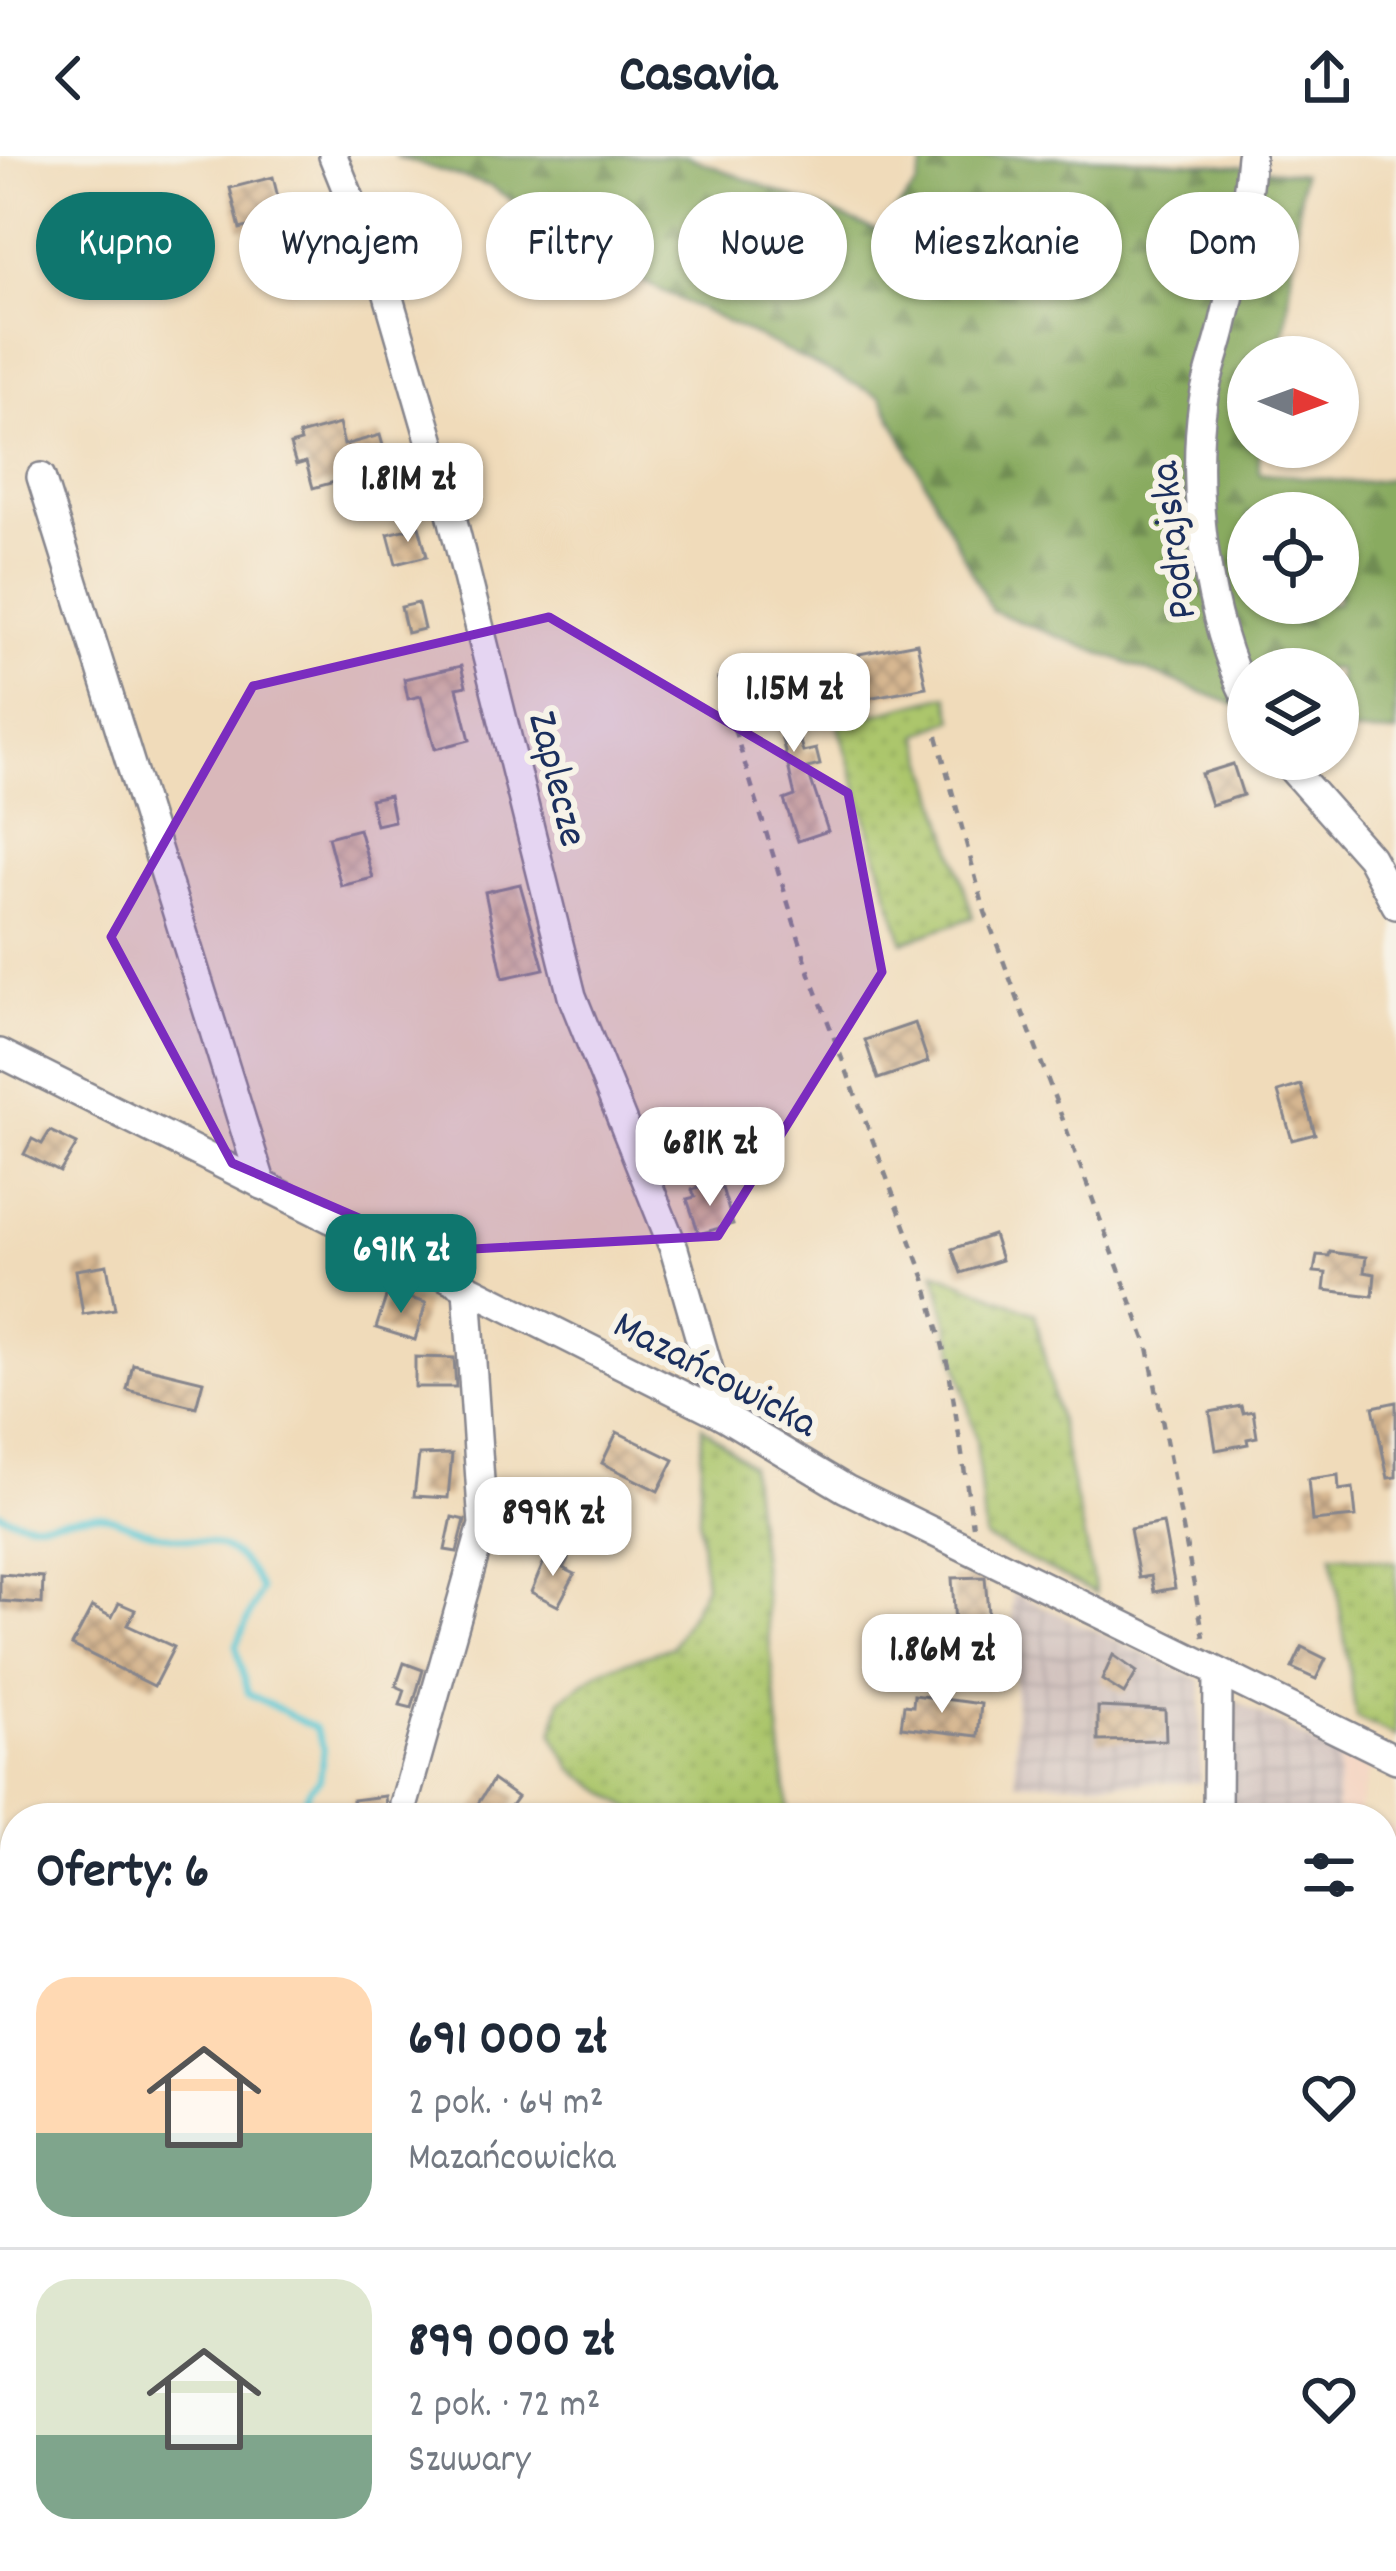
<!DOCTYPE html>
<html lang="pl">
<head>
<meta charset="utf-8">
<style>
	body { margin:0; font-family:Dekko,sans-serif; background:#f2f2f3; color:#1f2937; height:100vh; display:flex; flex-direction:column; font-size:45px; white-space:nowrap }
	* { box-sizing:border-box; margin:0 }
	p { font-size:39px; color:#747a83 }
	.icon { flex:none; width:66px; height:66px; fill:none; stroke:currentColor; stroke-width:2; stroke-linecap:round; stroke-linejoin:round }
	.map { position:relative; flex:1; overflow:hidden }
	.side { position:absolute; left:0px; top:1647px; width:1398px; height:768px; display:flex; flex-direction:column; background:#fff; border-radius:48px 48px 0 0; box-shadow:0 3px 9px #0004 }
	.side>* { flex:none }
	.top-card { position:absolute; left:36px; top:36px; width:1326px; height:108px; display:flex; gap:24px }
	.needle { width:78px; rotate:91deg }
	.tools { position:absolute; left:1227px; top:180px; display:grid; gap:24px }
	.tools a { display:grid; place-items:center; width:132px; height:132px; border-radius:50%; background:#fff; box-shadow:0 3px 9px #0004; font-size:60px }
	.price { position:absolute; translate:-50% -102px; padding:0 27px; border-radius:24px; background:#fff; color:#222; font-size:39px; line-height:78px; filter:drop-shadow(0 3px 6px #0008) }
	.price::after { content:''; position:absolute; left:50%; top:72px; width:36px; height:27px; margin-left:-18px; background:inherit; clip-path:polygon(0 0,100% 0,50% 100%) }
	.price.active { background:#0f766e; color:#fff }
	ul { padding:0; list-style:none }
	li { display:flex; align-items:center; gap:36px; height:300px; padding:0 36px }
	li+li { border-top:3px solid #e0e1e3 }
	li span { display:grid; place-items:center; flex:none; width:336px; height:240px; border-radius:36px; color:#555 }
	li>.icon { margin-inline-start:auto }
	span .icon { width:144px; height:144px; fill:#fffc; stroke-width:1 }
	li b { font-size:51px }
	h2 { display:flex; justify-content:space-between; align-items:center; height:144px; padding:0 36px; font-size:51px }
	.pill { padding:0 42px; border-radius:54px; background:#fff; box-shadow:0 3px 9px #0004; font-size:42px; line-height:108px }
	.pill.active { background:#0f766e; color:#fff }
	header { display:flex; justify-content:space-between; align-items:center; height:156px; padding:0 36px; background:#fff; font-size:54px; font-weight:700 }
	.map>svg:first-child { display:block }
	.built { fill:#f4d3c0 }
	.industrial { fill:url(#industrial-grid) }
	.grass { fill:url(#grass-dots); stroke:#647a65; stroke-width:3 }
	.forest { fill:url(#forest-firs); stroke:#526d5f; stroke-width:3; fill-rule:evenodd }
	.lines { fill:none; stroke-linecap:round; stroke-linejoin:round }
	.stream { stroke:#5cc8d4; stroke-width:6 }
	.building { fill:url(#building-cross-hatch) }
	.minor-casing { stroke:#86858c; stroke-width:32 }
	.major-casing { stroke:#86858c; stroke-width:40 }
	.path { stroke:#86858c; stroke-width:4.5; stroke-dasharray:9 9; stroke-linecap:butt }
	.minor { stroke:#fff; stroke-width:27 }
	.major { stroke:#f9bf6d; stroke-width:36 }
	.marked { fill:#7b2cbf; fill-opacity:0.2; stroke:#7b2cbf; stroke-width:9; stroke-linejoin:round }
	.labels { text-anchor:middle; stroke-width:12; stroke-linejoin:round; paint-order:stroke }
	.street-label { font-size:42px; fill:#1b2f5e; stroke:#f7f3e8 }
</style>
</head>
<body>
<header><svg class="icon" aria-label="back" viewBox="0 0 24 24"><path d="M15 5l-7 7 7 7"/></svg>Casavia<svg class="icon" aria-label="share" viewBox="0 0 24 24"><path d="M12 15V3M7 8l5-5 5 5M5 13v7h14v-7"/></svg></header>
<div class="map">
<svg width="1396" height="2415" viewBox="0 0 1396 2415">
	<defs>
		<pattern id="industrial-grid" width="8" height="8" patternUnits="userSpaceOnUse" patternTransform="scale(3)"><rect width="8" height="8" fill="#d0c0bc"/><path d="M0 4h8M4 0v8" fill="none" stroke="#b2a5a4"/></pattern>
		<pattern id="grass-dots" width="8" height="8" patternUnits="userSpaceOnUse" patternTransform="scale(3)"><rect width="8" height="8" fill="#acc66c"/><path d="M2 2h.1M6 6h.1" fill="none" stroke="#93aa60" stroke-width="1.8" stroke-linecap="round"/></pattern>
		<pattern id="forest-firs" width="22" height="20" patternUnits="userSpaceOnUse" patternTransform="scale(3)"><rect width="22" height="20" fill="#89ab60"/><path d="M5 1l3.5 6h-7zM16 11l3.5 6h-7z" fill="#6f8c52"/></pattern>
		<pattern id="building-cross-hatch" width="8" height="8" patternUnits="userSpaceOnUse" patternTransform="scale(3)"><rect width="8" height="8" fill="#d7b791"/><path d="M0 0l8 8M0 8l8-8" fill="none" stroke="#ae957a"/></pattern>
	</defs>
	<rect width="100%" height="100%" fill="#f7f3e8"/>
	<filter id="ink" filterUnits="userSpaceOnUse"><feTurbulence type="fractalNoise" baseFrequency=".00833" numOctaves="2"/><feDisplacementMap in="SourceGraphic" scale="24" xChannelSelector="R" yChannelSelector="G"/><feConvolveMatrix kernelMatrix="1 2 1 2 8 2 1 2 1" color-interpolation-filters="sRGB"/></filter>
	<filter id="wash" filterUnits="userSpaceOnUse"><feTurbulence type="fractalNoise" baseFrequency=".004" numOctaves="4" result="noise"/><feDisplacementMap in="SourceGraphic" scale="48" xChannelSelector="R" yChannelSelector="G"/><feGaussianBlur stdDeviation="2.7" result="paint"/><feColorMatrix in="noise" values="0 0 0 0 0 0 0 0 0 0 0 0 0 0 0 0 0 1.4 0 .05"/><feComposite in="paint" operator="in"/></filter>
	<g filter="url(#wash)">
		<rect width="100%" height="100%" fill="#f0dbba"/>
		<g class="built">
			<polygon points="1339,1601 1369,1613 1358,1656 1371,1662 1336,1662"/>
			<polygon points="1383,1667 1396,1672 1396,1886 1383,1891"/>
		</g>
		<g class="industrial">
			<polygon points="1012,1436 1201,1525 1200,1627 1016,1626"/>
			<polygon points="1229,1541 1339,1601 1336,1662 1227,1662"/>
		</g>
		<g class="grass">
			<polygon points="948,539 954,563 919,578 973,761 903,786 838,567"/>
			<polygon points="935,1115 1035,1157 1096,1437 985,1382 976,1283"/>
			<polygon points="702,1270 750,1309 789,1662 645,1662 573,1614 553,1578 561,1543 603,1513 672,1491 705,1430 699,1362"/>
			<polygon points="1332,1398 1396,1406 1396,1581 1356,1561"/>
			<polygon points="1396,1886 1396,1949 1383,1954 1383,1891"/>
			<polygon points="15,2261 15,2400 323,2400 281,2415 0,2415 0,2269"/>
			<polygon points="956,2400 1286,2400 1275,2415 981,2415"/>
		</g>
		<g class="forest">
			<path d="M394,0H687L878,75L917,30L926,0C1051,0 1179,0 1302,18L1286,171L1273,201H1248V291H1259V316L1357,327L1396,322V578L1338,576V513H1248V554L992,455L881,241L613,111L490,30ZM1248,357H1338V447H1248Z"/>
			<polygon points="1396,2050 1396,2415 1305,2415 1317,2400 1383,2400 1383,2056"/>
			<polygon points="590,2400 665,2400 627,2415 556,2415"/>
			<polygon points="774,2400 934,2400 932,2415 830,2415"/>
		</g>
		<g class="lines">
			<g class="stream">
				<path d="M0,1357C33,1374 56,1362 90,1359C108,1357 127,1369 144,1374C199,1391 231,1373 261,1434L236,1490L248,1537L315,1572L324,1592L320,1623L310,1632L304,1645L312,1662"/>
				<polyline points="1383,2220 1396,2235"/>
			</g>
		</g>
		<g id="blocks">
			<g class="building">
				<polygon points="273,21 283,62 240,73 230,32"/>
				<polygon points="312,81 323,125 286,135 275,91"/>
				<polygon points="339,268 344,289 380,279 387,304 351,313 353,321 313,332 306,306 296,309 290,289 301,286 299,279"/>
				<polygon points="419,370 427,400 396,408 388,378"/>
				<polygon points="418,447 424,473 407,477 401,451"/>
				<polygon points="917,487 926,531 868,542 859,498"/>
				<polygon points="461,510 466,530 457,532 470,584 435,593 421,540 408,543 404,523"/>
				<polygon points="781,517 785,529 798,525 805,550 791,554 803,596 816,593 820,609 807,612 828,675 798,685 784,644 795,640 779,570 772,572 757,524"/>
				<polygon points="1233,608 1243,639 1211,649 1201,618"/>
				<polygon points="389,639 394,665 376,669 370,643"/>
				<polygon points="359,673 373,722 341,730 328,681"/>
				<polygon points="520,728 544,813 503,822 485,736"/>
				<polygon points="915,867 928,906 878,923 865,884"/>
				<polygon points="1301,929 1315,978 1292,984 1278,936"/>
				<polygon points="50,975 77,988 60,1016 24,998 32,983 42,988"/>
				<polygon points="715,1027 717,1034 722,1032 733,1068 699,1078 687,1043 695,1041 692,1034"/>
				<polygon points="993,1079 1001,1104 961,1117 952,1093"/>
				<polygon points="1330,1096 1366,1101 1364,1116 1375,1118 1373,1140 1324,1134 1326,1117 1314,1116 1317,1099 1329,1100"/>
				<polygon points="107,1109 115,1153 83,1158 76,1114"/>
				<polygon points="388,1135 426,1147 415,1184 376,1172"/>
				<polygon points="415,1201 454,1202 456,1231 415,1231"/>
				<polygon points="133,1208 203,1225 196,1251 127,1234"/>
				<polygon points="1396,1246 1396,1321 1388,1322 1373,1251"/>
				<polygon points="1241,1250 1243,1257 1253,1255 1257,1281 1247,1283 1248,1288 1216,1294 1210,1256"/>
				<polygon points="617,1276 674,1304 658,1335 602,1307"/>
				<polygon points="452,1298 448,1342 414,1340 419,1299"/>
				<polygon points="1338,1319 1339,1334 1353,1332 1356,1361 1312,1365 1308,1323"/>
				<polygon points="452,1361 465,1364 457,1396 445,1394"/>
				<polygon points="1163,1367 1175,1432 1154,1436 1151,1420 1139,1422 1130,1373"/>
				<polygon points="549,1394 568,1403 563,1412 575,1418 558,1450 531,1436"/>
				<polygon points="0,1418 43,1421 42,1448 0,1445"/>
				<polygon points="985,1421 990,1480 956,1483 952,1422"/>
				<polygon points="119,1447 135,1454 127,1469 174,1491 154,1530 72,1489 92,1451 112,1461"/>
				<polygon points="1302,1491 1326,1503 1316,1523 1292,1512"/>
				<polygon points="1113,1499 1137,1516 1124,1538 1102,1524"/>
				<polygon points="404,1507 423,1514 412,1552 400,1549 405,1534 396,1530"/>
				<polygon points="914,1539 981,1548 978,1580 901,1571 904,1549 913,1550"/>
				<polygon points="1098,1551 1165,1554 1166,1584 1098,1585"/>
				<polygon points="493,1624 517,1641 502,1662 469,1662"/>
				<polygon points="385,1640 387,1662 354,1662 352,1644"/>
			</g>
		</g>
	</g>
	<g filter="url(#ink)">
		<use href="#blocks" fill-opacity="0" stroke="#86858c" stroke-width="3"/>
		<g class="lines">
			<g class="minor-casing">
				<g id="minor">
					<polyline points="333,0 386,132 448,345 572,840 674,1093 722,1259"/>
					<polyline points="41,321 262,1029"/>
					<path d="M1248,545C1207,463 1190,336 1203,246C1207,221 1216,198 1222,174C1236,116 1246,59 1251,0"/>
					<polyline points="1283,603 1370,701 1396,749"/>
					<polyline points="0,897 722,1259 846,1333 1396,1603"/>
					<polyline points="405,1662 404,1648 483,1369 467,1133"/>
					<polyline points="1217,1662 1218,1516"/>
					<polyline points="0,1990 15,1976"/>
					<polyline points="0,2096 15,2106"/>
					<polyline points="923,2400 944,2415"/>
				</g>
			</g>
			<g class="major-casing">
				<g id="major">
					<polyline points="1383,1988 1396,1982"/>
					<polyline points="393,2415 428,2400"/>
				</g>
			</g>
			<g class="path">
				<polyline points="718,521 810,818 925,1123 949,1214 973,1370"/>
				<polyline points="937,580 985,756 1148,1191 1204,1481"/>
				<polyline points="1286,2415 1298,2400"/>
			</g>
			<use href="#minor" class="minor"/>
			<use href="#major" class="major"/>
		</g>
	</g>
	<path class="marked" d="M549,461L848,637L882,816L718,1080L435,1095L232,1007L111,781L253,530Z"/>
	<g class="labels">
		<g class="street-label">
			<text transform="translate(1170 385) rotate(-97)" y="15">Podrajska</text>
			<text transform="translate(561 622) rotate(76)" y="15">Zaplecze</text>
			<text transform="translate(717 1215) rotate(28)" y="15">Mazańcowicka</text>
		</g>
	</g>
</svg>
<div class="tools">
<a><svg class="needle" viewBox="-14 -14 28 28"><path d="M0-13l5 13h-10z" fill="#e53935"/><path d="M0 13l5-13h-10z" fill="#747a83"/></svg></a>
<a><svg class="icon" aria-label="locate" viewBox="0 0 24 24"><circle cx="12" cy="12" r="6"/><path d="M12 2v4M12 18v4M2 12h4M18 12h4"/></svg></a>
<a><svg class="icon" aria-label="layers" viewBox="0 0 24 24"><path d="M12 4l9 5-9 5-9-5zM3 14l9 5 9-5"/></svg></a>
</div>
<b class="price" style="left:408px;top:389px">1.81M zł</b>
<b class="price" style="left:794px;top:599px">1.15M zł</b>
<b class="price" style="left:710px;top:1053px">681K zł</b>
<b class="price active" style="left:401px;top:1160px">691K zł</b>
<b class="price" style="left:553px;top:1423px">899K zł</b>
<b class="price" style="left:942px;top:1560px">1.86M zł</b>
<div class="top-card">
<a class="pill active">Kupno</a>
<a class="pill">Wynajem</a>
<a class="pill">Filtry</a>
<a class="pill">Nowe</a>
<a class="pill">Mieszkanie</a>
<a class="pill">Dom</a>
</div>
<section class="side">
<h2>Oferty: 6<svg class="icon" aria-label="filters" viewBox="0 0 24 24"><path d="M4 7h16M4 17h16"/><circle cx="9" cy="7" r="2"/><circle cx="15" cy="17" r="2"/></svg></h2>
<ul>
<li><span style="background:linear-gradient(#ffd9b3 65%,#7fa58c 0)"><svg class="icon" aria-label="home" viewBox="0 0 24 24"><path d="M3 11l9-7 9 7M6 9v11h12V9"/></svg></span><div><b>691 000 zł</b><p>2 pok. · 64 m²</p><p>Mazańcowicka</p></div><svg class="icon" aria-label="heart" viewBox="0 0 24 24"><path d="M12 20l-8-8c-3-5 5-10 8-4 3-6 11-1 8 4z"/></svg></li>
<li><span style="background:linear-gradient(#dfe7d0 65%,#7fa58c 0)"><svg class="icon" aria-label="home" viewBox="0 0 24 24"><path d="M3 11l9-7 9 7M6 9v11h12V9"/></svg></span><div><b>899 000 zł</b><p>2 pok. · 72 m²</p><p>Szuwary</p></div><svg class="icon" aria-label="heart" viewBox="0 0 24 24"><path d="M12 20l-8-8c-3-5 5-10 8-4 3-6 11-1 8 4z"/></svg></li>
</ul>
</section>
</div>
</body>
</html>
